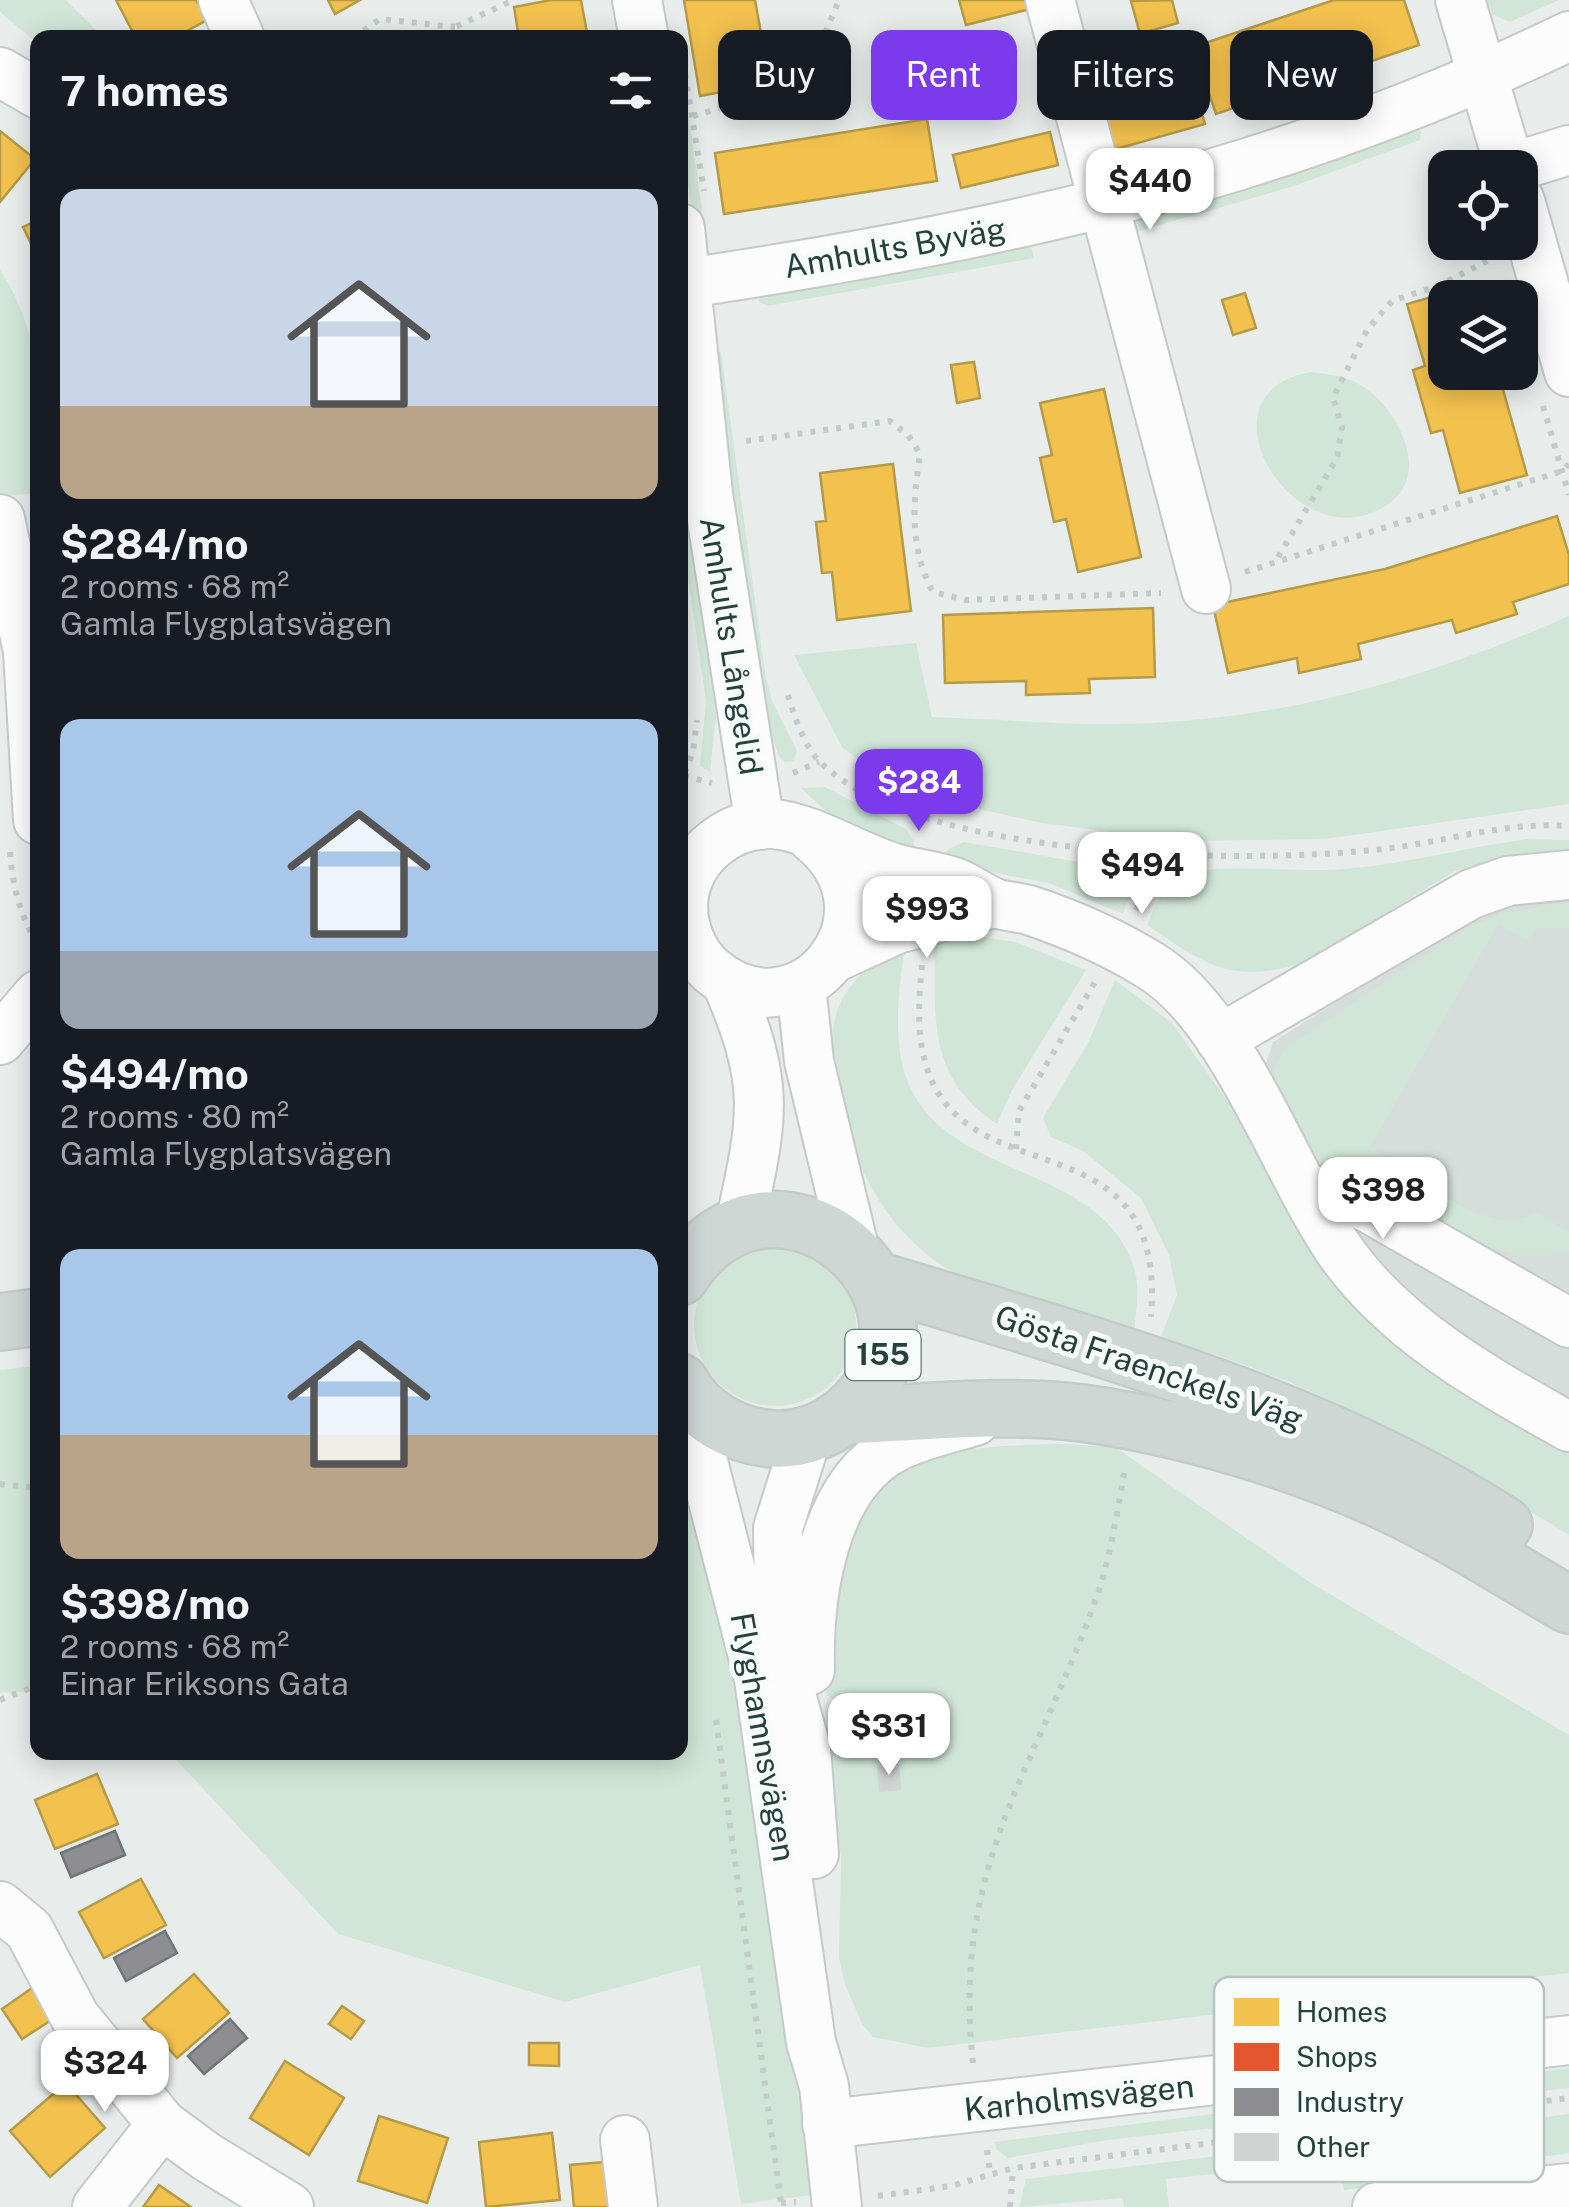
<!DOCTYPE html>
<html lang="en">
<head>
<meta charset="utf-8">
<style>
	body { margin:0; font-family:"Public Sans",sans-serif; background:#242831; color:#f1f3f6; height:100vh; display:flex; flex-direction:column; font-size:38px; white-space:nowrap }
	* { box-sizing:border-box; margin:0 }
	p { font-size:32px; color:#9ea1a6 }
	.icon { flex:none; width:55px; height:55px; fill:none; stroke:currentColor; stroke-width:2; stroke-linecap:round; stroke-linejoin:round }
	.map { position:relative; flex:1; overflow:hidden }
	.details { position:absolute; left:30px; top:30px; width:658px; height:1730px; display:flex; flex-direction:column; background:#171b24; border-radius:20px; box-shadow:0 5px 25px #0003 }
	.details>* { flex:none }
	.banner { position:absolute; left:718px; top:30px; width:700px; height:90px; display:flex; gap:20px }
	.buttons { position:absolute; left:1428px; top:150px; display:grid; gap:20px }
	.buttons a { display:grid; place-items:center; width:110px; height:110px; border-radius:20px; background:#171b24; box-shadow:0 5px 25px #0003; font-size:50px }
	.price { position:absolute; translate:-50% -85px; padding:0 22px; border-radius:20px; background:#fff; color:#222; font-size:32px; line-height:65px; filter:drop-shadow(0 2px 5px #0008) }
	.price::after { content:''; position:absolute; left:50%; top:60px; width:30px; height:22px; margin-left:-15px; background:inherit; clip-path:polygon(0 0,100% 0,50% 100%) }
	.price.selected { background:#7c3aed; color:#fff }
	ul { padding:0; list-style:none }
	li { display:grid; align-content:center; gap:20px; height:530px; padding:0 30px }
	li span { display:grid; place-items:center; height:310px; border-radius:20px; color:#555 }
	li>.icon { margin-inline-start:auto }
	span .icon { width:180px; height:180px; fill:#fffc; stroke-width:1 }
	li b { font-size:42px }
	h2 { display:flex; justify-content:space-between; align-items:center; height:120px; padding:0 30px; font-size:42px }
	.tag { padding:0 35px; border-radius:20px; background:#171b24; box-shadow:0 5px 25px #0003; font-size:35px; line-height:90px }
	.tag.selected { background:#7c3aed; color:#fff }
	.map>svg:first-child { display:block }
	.built { fill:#d6dedb }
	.green { fill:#d1e6d8 }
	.homes { fill:#f2c14e; stroke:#b49b48; stroke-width:2.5 }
	.shops { fill:#e4572e; stroke:#aa5132; stroke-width:2.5 }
	.industry { fill:#8d8d92; stroke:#6e7678; stroke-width:2.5 }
	.building { fill:#cfd4d2; stroke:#d1d6d4; stroke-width:2.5 }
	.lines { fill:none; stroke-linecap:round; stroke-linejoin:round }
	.minor-casing { stroke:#c5cac8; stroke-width:52 }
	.major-casing { stroke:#c3ccc9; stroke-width:60 }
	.path { stroke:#c3ccca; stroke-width:6; stroke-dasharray:5 8; stroke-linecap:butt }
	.minor { stroke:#fcfcfc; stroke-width:48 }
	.major { stroke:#cfd7d5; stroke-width:55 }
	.labels { text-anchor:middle; stroke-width:10; stroke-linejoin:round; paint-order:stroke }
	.shield { fill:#f7fbf9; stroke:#637a73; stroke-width:2.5 }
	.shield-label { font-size:30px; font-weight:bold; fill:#24423a }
	.street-label { font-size:32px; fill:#24423a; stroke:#f7fbf9 }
	.key { fill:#f7fbf9; stroke:#b8c4c0; stroke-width:2.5 }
	.key-label { font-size:28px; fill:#24423a }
</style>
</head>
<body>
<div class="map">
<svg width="1569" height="2207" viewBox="0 0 1569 2207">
	<rect width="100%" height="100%" fill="#e8edeb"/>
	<polygon class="built" points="1569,894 1569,1411 1478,1357 1370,1263 1259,1084 1273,1042 1484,908"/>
	<g class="green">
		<polygon points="0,0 66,0 103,37 38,38 37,43 0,12"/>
		<polygon points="1487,0 1559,0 1510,22 1492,14"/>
		<polygon points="680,57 702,209 700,221 692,212 680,129"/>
		<polygon points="1412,127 1421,131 1420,140 1294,186 1122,236 1129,222"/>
		<polygon points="1031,246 1034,258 768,306 759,302 760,295"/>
		<path d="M0,270C48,343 37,409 37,493L0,496Z"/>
		<polygon points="710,348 721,352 765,673 772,701 797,751 793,761 784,762 779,756 759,703"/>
		<path d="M1310,372C1329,374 1346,376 1362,386C1396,406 1432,472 1390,503C1299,569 1189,394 1310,372Z"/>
		<polygon points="680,434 718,698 710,772 700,766 706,701 680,522"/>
		<path d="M1569,616V804L1326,839L1180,841L1042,823L961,805L879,776L842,747L794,655L916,643L932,717C1004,719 1080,727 1152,723C1298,716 1436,675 1569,616Z"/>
		<polygon points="825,787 906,829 914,841 913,855 842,826 801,788"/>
		<path d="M1528,839L1569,840V857L1521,855L1455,871L1306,962C1232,985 1207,966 1147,925C1156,904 1165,881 1189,873C1221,863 1305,873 1345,869C1407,864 1467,847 1528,839Z"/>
		<polygon points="964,842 1124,870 1133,885 1123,914 1049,883 940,863 948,849"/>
		<polygon points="1569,903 1569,928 1539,927 1527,940 1498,924 1370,1147 1391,1160 1376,1185 1316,1160 1299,1138 1270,1077 1284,1050 1465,929 1499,915"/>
		<path d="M962,934L1016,942L1086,970L1012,1090L997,1124C925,1077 936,1015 934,939Z"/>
		<path d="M905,946C900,981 895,1017 900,1052C919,1186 1102,1153 1135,1271C1140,1290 1136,1313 1134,1332C1072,1313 995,1302 941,1265C886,1227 857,1171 841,1109C821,1035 828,981 905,946Z"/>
		<path d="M1115,980L1172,1023L1231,1106L1289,1212L1342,1289L1454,1386L1569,1451V1535C1438,1456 1310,1376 1160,1339L1177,1295L1169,1255L1141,1198L1083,1151L1051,1137L1043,1118L1089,1041Z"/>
		<path d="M1431,1188C1463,1208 1500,1232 1537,1213L1569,1232V1250C1506,1264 1470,1241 1417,1210Z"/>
		<circle cx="775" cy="1325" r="81"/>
		<polygon points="37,1366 37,1691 0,1693 0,1370"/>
		<path d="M1062,1444L1115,1447L1311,1583L1569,1735V1973L928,2048L873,2037L862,2024L845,1984L839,1958L841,1859L828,1746L852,1738L859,1712L826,1695C827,1629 830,1576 861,1517C866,1507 871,1492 879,1483C910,1446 1016,1445 1062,1444Z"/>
		<polygon points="680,1491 725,1604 756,1738 812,2195 741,2204 700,1965 565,2002 338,1934 170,1753 680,1752"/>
		<polygon points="1569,2068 1569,2088 1107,2140 1008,2158 996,2149 995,2142"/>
		<polygon points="1569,2114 1569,2153 1533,2158 1536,2182 1500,2173 1496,2141 1366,2155 1369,2187 1344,2190 1340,2161 1166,2179 1169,2207 1124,2207 1123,2198 1019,2207 1026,2179"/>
	</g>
	<g class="homes">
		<polygon points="116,0 196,0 207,20 174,38 136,38"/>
		<polygon points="328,0 360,0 335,14"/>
		<polygon points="551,0 581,0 588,38 519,38 514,7"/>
		<polygon points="684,0 755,0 770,83 700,96"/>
		<polygon points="959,0 1028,0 1030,9 966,25"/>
		<polygon points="1172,0 1178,23 1140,34 1131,1"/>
		<polygon points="1334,0 1404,0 1419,45 1216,114 1193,47"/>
		<polygon points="967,45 976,79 936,88 928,54"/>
		<polygon points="1195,91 1205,124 1106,152 1097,118"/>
		<polygon points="927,119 937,181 724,214 715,153"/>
		<polygon points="0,131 35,159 0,202"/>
		<polygon points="1050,132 1058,165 961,188 953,155"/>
		<polygon points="38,220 38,258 23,227"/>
		<polygon points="1473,285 1477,298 1445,298 1445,372 1498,372 1527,475 1460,493 1443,430 1431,433 1413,370 1425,366 1407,304"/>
		<polygon points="1245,293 1256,328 1233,335 1222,300"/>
		<polygon points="974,362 980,398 957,403 951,365"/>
		<polygon points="1104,389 1141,557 1078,572 1066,519 1054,522 1040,458 1052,455 1040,403"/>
		<polygon points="893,464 911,611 837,620 832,572 822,573 816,522 826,521 820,473"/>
		<polygon points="1557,516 1569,555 1569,584 1513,602 1517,614 1456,633 1452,620 1358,644 1361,659 1299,673 1297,658 1228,673 1213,605 1385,569"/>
		<polygon points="1153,608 1155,677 1089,679 1090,693 1026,695 1026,681 945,683 943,615"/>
		<polygon points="97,1774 118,1824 55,1849 35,1800"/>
		<polygon points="141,1879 166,1925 104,1958 79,1912"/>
		<polygon points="194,1974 229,2013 177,2058 143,2019"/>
		<polygon points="32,1988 53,2019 22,2039 2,2009"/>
		<polygon points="342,2006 364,2021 351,2039 329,2024"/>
		<polygon points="529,2043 559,2043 559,2066 529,2065"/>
		<polygon points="285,2061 344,2098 309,2155 250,2118"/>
		<polygon points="66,2083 105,2128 50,2177 10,2131"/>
		<polygon points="379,2116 448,2138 427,2203 358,2181"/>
		<polygon points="552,2133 560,2200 486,2207 479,2142"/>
		<polygon points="615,2161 612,2207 574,2207 570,2165"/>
		<polygon points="159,2185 191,2207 143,2207"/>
	</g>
	<polygon class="shops" points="1396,1165 1423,1181 1414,1196 1387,1179"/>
	<g class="industry">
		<polygon points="115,1831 125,1855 71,1877 61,1853"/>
		<polygon points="165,1931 177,1953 126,1981 114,1958"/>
		<polygon points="230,2019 247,2038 204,2074 188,2056"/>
	</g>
	<polygon class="building" points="898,1765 900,1789 880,1791 878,1767"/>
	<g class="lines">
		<g class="minor-casing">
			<g id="minor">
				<polyline points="223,0 240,38"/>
				<polyline points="637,0 644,38"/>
				<polyline points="1050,0 1206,589"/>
				<polyline points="1460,0 1510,168"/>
				<polyline points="0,72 38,94"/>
				<polyline points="1511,168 1569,150"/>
				<polyline points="1520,201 1569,372"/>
				<polyline points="680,228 708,494 760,825"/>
				<path d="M680,284C993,238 1282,176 1569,36"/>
				<polyline points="0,519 28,651 38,820"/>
				<path d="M811,837C908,915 799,1044 712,971C691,953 680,923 684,895C691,853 730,823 772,824C809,826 857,857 894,868C914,874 935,875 954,882C968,887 981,898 995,903C1007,907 1020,907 1032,911C1073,925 1114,943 1151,966C1233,1016 1284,1170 1340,1251C1396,1331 1486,1380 1569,1427"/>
				<polyline points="834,958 897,929 994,903"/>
				<path d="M726,981C772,1087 763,1116 740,1225"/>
				<polyline points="801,985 809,1061 855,1252"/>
				<polyline points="1220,1039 1471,894 1508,881 1569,875"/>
				<polyline points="0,1040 38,995"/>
				<polyline points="1304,1190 1335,1192 1372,1210 1569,1323"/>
				<polyline points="685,1392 759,1679 811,2042 824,2086 837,2207"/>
				<polyline points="807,1436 778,1528 779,1610 785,1673 806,1748 814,1854"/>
				<path d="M810,1670C808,1598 822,1486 894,1448C919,1435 948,1429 975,1421"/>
				<polyline points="0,1906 29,1930 75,2017 162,2124 207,2157 289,2207"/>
				<polyline points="827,2124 1569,2040"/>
				<polyline points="625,2140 633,2207"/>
				<polyline points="97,2207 162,2124"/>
				<polyline points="1377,2207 1569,2188"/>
			</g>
		</g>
		<g class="major-casing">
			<g id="major">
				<path d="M680,1277C772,1133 964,1291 856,1405C835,1427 804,1441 773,1439C735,1436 699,1417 680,1382"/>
				<path d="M876,1280C1092,1346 1311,1402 1504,1525"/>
				<polyline points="0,1322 38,1317"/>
				<path d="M845,1416C922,1413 1005,1403 1082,1413C1197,1429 1336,1472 1437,1528C1482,1552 1525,1580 1569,1605"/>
			</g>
		</g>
		<g class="path">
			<polyline points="353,38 380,19 455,27"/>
			<polyline points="453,38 455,27 514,0"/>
			<polyline points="683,61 704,191"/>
			<polyline points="693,116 785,89 807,77 839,0"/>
			<polyline points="1543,406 1569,495"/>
			<path d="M746,441L890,421L908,435L920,454C913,501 909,550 933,592L966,600L1161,593"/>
			<polyline points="1278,557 1337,458 1342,427 1333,398 1367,330 1392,301 1440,285 1493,258"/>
			<polyline points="1245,572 1562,471 1569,464"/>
			<path d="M788,695C794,716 805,748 821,763C922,860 1239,864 1374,850C1439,844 1503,821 1569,826"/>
			<polyline points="793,773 819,762"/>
			<polyline points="684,776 712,783"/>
			<polyline points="680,785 693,752 697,720"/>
			<path d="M10,852C13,888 19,913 38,945"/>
			<polyline points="1136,910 1163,856"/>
			<path d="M922,965C919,998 916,1032 926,1065C966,1200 1168,1112 1151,1317"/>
			<polyline points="1016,1149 1019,1111 1095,982"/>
			<polyline points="0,1484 38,1488"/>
			<polyline points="0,1700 38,1685"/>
			<polyline points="716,1720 781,2203"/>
			<path d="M973,2063C951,1860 1040,1765 1100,1587C1112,1548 1118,1507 1125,1468"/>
			<polyline points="987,2150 990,2173"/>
			<polyline points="878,2196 951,2186 1013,2168 1569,2098"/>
			<polyline points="781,2203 796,2202"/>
			<polyline points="1010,2207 1013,2168"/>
		</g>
		<use href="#minor" class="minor"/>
		<use href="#major" class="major"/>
	</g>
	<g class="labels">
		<rect class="shield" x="845.5" y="1330" width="75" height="50" rx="8"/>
		<g class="shield-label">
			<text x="883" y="1365">155</text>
		</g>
		<g class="street-label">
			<text transform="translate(895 248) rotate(-10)" y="11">Amhults Byväg</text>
			<text transform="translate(731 646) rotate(81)" y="11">Amhults Långelid</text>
			<text transform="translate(1149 1368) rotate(19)" y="11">Gösta Fraenckels Väg</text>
			<text transform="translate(763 1737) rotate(80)" y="11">Flyghamnsvägen</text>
			<text transform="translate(1079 2098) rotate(-6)" y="11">Karholmsvägen</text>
		</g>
	</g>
	<rect x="1214" y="1977" width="330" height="205" rx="15" class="key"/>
	<rect x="1234" y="1998" width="45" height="28" fill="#f2c14e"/>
	<rect x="1234" y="2043" width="45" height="28" fill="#e4572e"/>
	<rect x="1234" y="2088" width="45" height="28" fill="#8d8d92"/>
	<rect x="1234" y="2133" width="45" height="28" fill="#cfd4d2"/>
	<g class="key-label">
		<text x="1296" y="2022">Homes</text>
		<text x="1296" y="2067">Shops</text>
		<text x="1296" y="2112">Industry</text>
		<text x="1296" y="2157">Other</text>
	</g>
</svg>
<div class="buttons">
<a><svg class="icon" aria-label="locate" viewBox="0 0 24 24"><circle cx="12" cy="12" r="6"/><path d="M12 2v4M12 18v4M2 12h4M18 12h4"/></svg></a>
<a><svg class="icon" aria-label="layers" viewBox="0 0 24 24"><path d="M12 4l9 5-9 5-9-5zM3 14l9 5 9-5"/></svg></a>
</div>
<b class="price" style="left:1150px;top:233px">$440</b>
<b class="price selected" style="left:919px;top:834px">$284</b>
<b class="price" style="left:1142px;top:917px">$494</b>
<b class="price" style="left:927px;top:961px">$993</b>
<b class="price" style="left:1383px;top:1242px">$398</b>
<b class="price" style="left:889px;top:1778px">$331</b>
<b class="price" style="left:105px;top:2115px">$324</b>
<div class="banner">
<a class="tag">Buy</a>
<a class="tag selected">Rent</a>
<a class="tag">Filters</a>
<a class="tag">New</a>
</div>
<section class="details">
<h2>7 homes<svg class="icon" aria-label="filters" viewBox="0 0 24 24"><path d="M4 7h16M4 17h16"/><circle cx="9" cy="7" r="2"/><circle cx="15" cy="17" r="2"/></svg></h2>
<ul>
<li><span style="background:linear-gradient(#c9d6e8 70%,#b9a48a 0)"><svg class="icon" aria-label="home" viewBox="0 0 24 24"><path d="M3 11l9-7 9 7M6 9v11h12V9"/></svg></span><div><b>$284/mo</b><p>2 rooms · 68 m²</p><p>Gamla Flygplatsvägen</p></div></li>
<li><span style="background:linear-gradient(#a9c7e8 75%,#9aa5b1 0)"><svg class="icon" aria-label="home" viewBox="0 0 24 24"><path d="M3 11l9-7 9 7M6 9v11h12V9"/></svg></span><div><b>$494/mo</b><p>2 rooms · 80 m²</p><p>Gamla Flygplatsvägen</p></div></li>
<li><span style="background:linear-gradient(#a9c7e8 60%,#b9a48a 0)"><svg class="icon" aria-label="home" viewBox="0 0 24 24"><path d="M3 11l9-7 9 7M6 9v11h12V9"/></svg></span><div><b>$398/mo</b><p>2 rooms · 68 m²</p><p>Einar Eriksons Gata</p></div></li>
</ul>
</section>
</div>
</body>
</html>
